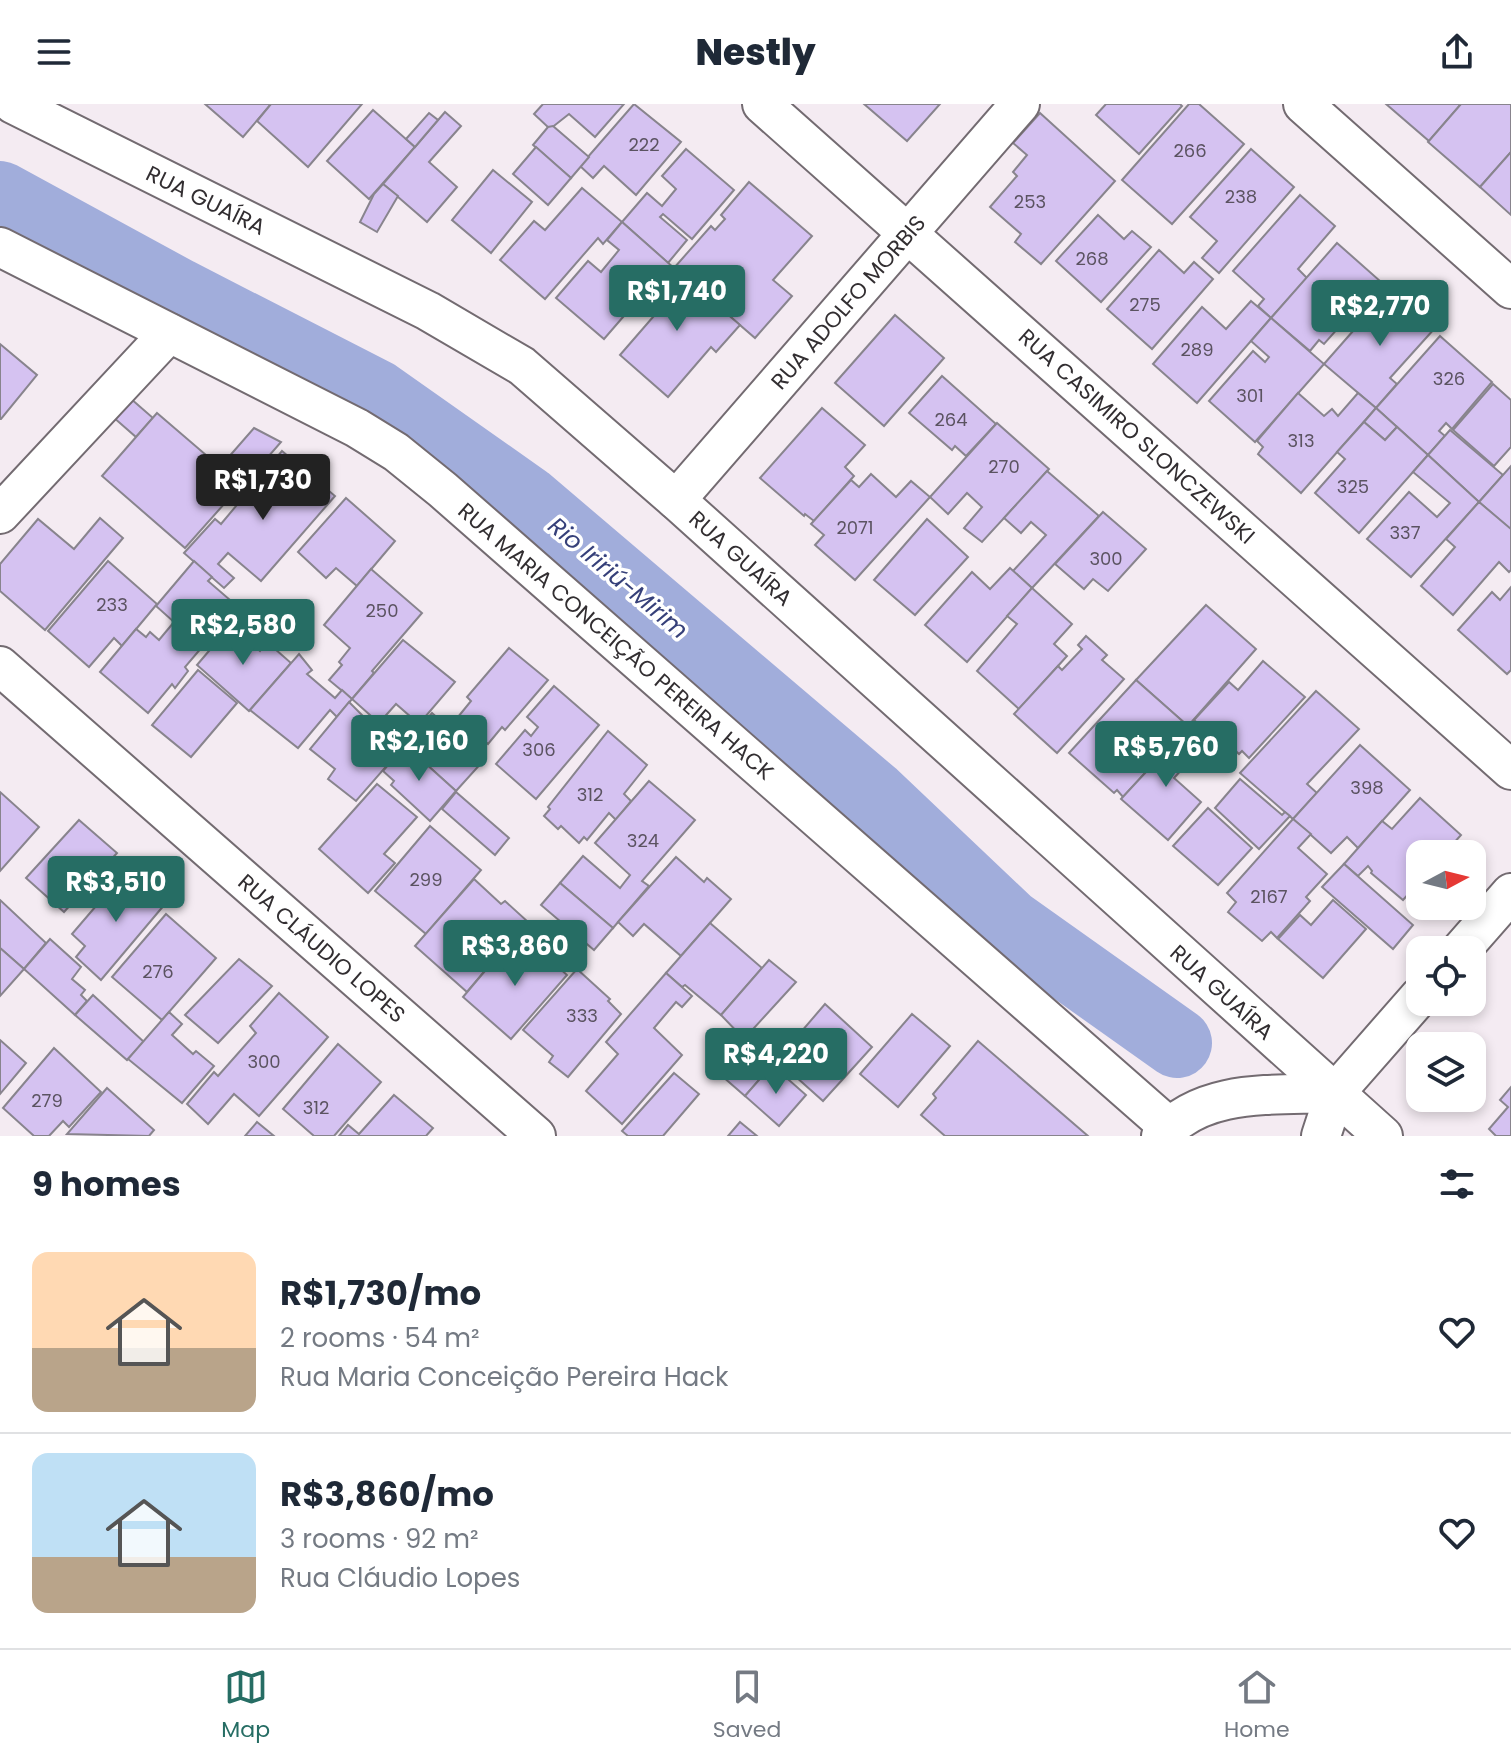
<!DOCTYPE html>
<html lang="en">
<head>
<meta charset="utf-8">
<style>
	body { margin:0; font-family:Poppins,sans-serif; background:#f2f2f3; color:#1f2937; height:100vh; display:flex; flex-direction:column; font-size:30px; white-space:nowrap }
	* { box-sizing:border-box; margin:0 }
	p { font-size:26px; color:#747a83 }
	.icon { flex:none; width:44px; height:44px; fill:none; stroke:currentColor; stroke-width:2; stroke-linecap:round; stroke-linejoin:round }
	.map { position:relative; height:1032px; overflow:hidden }
	.details { display:flex; flex-direction:column; background:#fff; flex:1 }
	.details>* { flex:none }
	.needle { width:52px; rotate:83deg }
	.fabs { position:absolute; left:1406px; top:736px; display:grid; gap:16px }
	.fabs a { display:grid; place-items:center; width:80px; height:80px; border-radius:16px; background:#fff; box-shadow:0 4px 12px #0003; font-size:40px }
	.price { position:absolute; translate:-50% -68px; padding:0 18px; border-radius:8px; background:#266d64; color:#fff; font-size:26px; line-height:52px; filter:drop-shadow(0 2px 4px #0008) }
	.price::after { content:''; position:absolute; left:50%; top:48px; width:24px; height:18px; margin-left:-12px; background:inherit; clip-path:polygon(0 0,100% 0,50% 100%) }
	.price.selected { background:#222; color:#fff }
	ul { padding:0; list-style:none }
	li { display:flex; align-items:center; gap:24px; height:200px; padding:0 32px }
	li+li { border-top:2px solid #e0e1e3 }
	li span { display:grid; place-items:center; flex:none; width:224px; height:160px; border-radius:16px; color:#555 }
	li>.icon { margin-inline-start:auto }
	span .icon { width:96px; height:96px; fill:#fffc; stroke-width:1 }
	li b { font-size:34px }
	h2 { display:flex; justify-content:space-between; align-items:center; height:96px; padding:0 32px; font-size:34px }
	header { display:flex; justify-content:space-between; align-items:center; height:104px; padding:0 32px; background:#fff; font-size:36px; font-weight:800 }
	.tab-bar { display:flex; justify-content:space-around; align-items:center; height:112px; border-top:2px solid #e0e1e3; background:#fff; font-size:22px; color:#747a83 }
	.tab-bar a { display:grid; justify-items:center; gap:4px }
	.tab-bar .selected { color:#266d64 }
	.map>svg:first-child { display:block }
	.lines { fill:none; stroke-linecap:round; stroke-linejoin:round }
	.river { stroke:#a1addb; stroke-width:70 }
	.building { fill:#d5c2f1; stroke:#88848d; stroke-width:2 }
	.street-casing { stroke:#736b71; stroke-width:42 }
	.street { stroke:#fff; stroke-width:38 }
	.labels { text-anchor:middle; stroke-width:7; stroke-linejoin:round; paint-order:stroke }
	.number-label { font-size:18px; fill:#5b5361 }
	.street-label { font-size:22px; fill:#322e31; stroke:#fff }
	.water-label { font-size:24px; font-style:italic; fill:#364079; stroke:#fff }
</style>
</head>
<body>
<header><svg class="icon" aria-label="menu" viewBox="0 0 24 24"><path d="M4 6h16M4 12h16M4 18h16"/></svg>Nestly<svg class="icon" aria-label="share" viewBox="0 0 24 24"><path d="M12 15V3M7 8l5-5 5 5M5 13v7h14v-7"/></svg></header>
<div class="map">
<svg width="1511" height="1032" viewBox="0 0 1511 1032">
	<rect width="100%" height="100%" fill="#f4ebf2"/>
	<g class="lines">
		<polyline class="river" points="0,92 178,189 377,291 526,396 873,691 1008,819 1177,939"/>
	</g>
	<g class="building">
		<polygon points="205,0 271,0 243,33"/>
		<polygon points="271,0 362,0 308,63 257,17"/>
		<polygon points="543,0 624,0 595,33 569,10 550,25 534,10"/>
		<polygon points="634,0 681,38 636,91 604,62 593,74 580,62"/>
		<polygon points="864,0 940,0 907,37"/>
		<polygon points="1106,0 1180,0 1182,2 1139,50 1096,11"/>
		<polygon points="1189,0 1199,0 1244,40 1172,120 1122,76"/>
		<polygon points="1386,0 1461,0 1429,37"/>
		<polygon points="1461,0 1511,0 1511,48 1480,83 1428,38"/>
		<polygon points="373,6 415,43 369,95 327,57"/>
		<polygon points="445,8 461,22 429,58 457,83 427,118 383,80"/>
		<polygon points="429,9 438,16 415,43 406,35"/>
		<polygon points="1040,9 1115,77 1041,160 1015,138 1021,130 990,103 1017,72 1013,68 1027,51 1013,39"/>
		<polygon points="553,22 589,53 571,74 533,41 548,23"/>
		<polygon points="536,43 571,74 548,101 513,70"/>
		<polygon points="686,45 734,86 692,135 663,110 660,113 687,136 668,159 622,118 647,89 662,102 676,85 662,72"/>
		<polygon points="1251,45 1294,83 1219,169 1202,154 1217,137 1190,113"/>
		<polygon points="1511,48 1511,111 1480,83"/>
		<polygon points="493,66 532,98 491,149 452,116"/>
		<polygon points="749,78 812,132 773,176 792,192 755,234 674,164 711,122 715,126 725,115 721,111"/>
		<polygon points="383,80 398,92 377,128 360,118 374,90"/>
		<polygon points="582,84 622,118 603,140 598,134 545,195 500,156 534,117 545,126"/>
		<polygon points="1300,91 1335,122 1298,165 1307,174 1271,214 1258,202 1264,195 1233,167"/>
		<polygon points="1098,111 1124,135 1132,127 1151,143 1101,198 1056,157"/>
		<polygon points="622,118 674,164 660,181 655,176 604,235 556,194 588,157 601,168 619,146 607,136"/>
		<polygon points="1337,139 1380,177 1324,240 1319,236 1310,247 1271,214"/>
		<polygon points="1159,146 1184,169 1194,158 1213,175 1152,245 1107,205"/>
		<polygon points="674,164 740,221 716,248 711,243 668,293 620,251 653,213 642,203"/>
		<polygon points="1390,185 1435,224 1390,274 1397,280 1376,304 1324,260"/>
		<polygon points="1251,197 1271,214 1197,299 1153,260 1202,203 1226,225"/>
		<polygon points="895,211 944,254 884,322 835,279"/>
		<polygon points="1271,214 1324,260 1255,338 1209,297 1253,247 1265,258 1269,253 1251,237"/>
		<polygon points="1440,232 1492,278 1452,325 1446,319 1439,327 1445,332 1428,351 1376,304"/>
		<polygon points="0,240 37,271 1,315 0,315"/>
		<polygon points="942,272 996,320 966,352 955,342 952,346 909,309"/>
		<polygon points="1493,280 1511,296 1511,343 1494,362 1453,326"/>
		<polygon points="1298,289 1324,312 1332,305 1338,312 1358,289 1376,304 1301,389 1258,350 1263,343 1257,337"/>
		<polygon points="130,294 153,314 136,333 113,313"/>
		<polygon points="822,304 865,341 845,363 854,372 814,417 805,410 804,412 760,374"/>
		<polygon points="1376,304 1397,323 1385,336 1364,318"/>
		<polygon points="157,309 241,381 185,444 102,372"/>
		<polygon points="1364,318 1385,336 1397,323 1428,351 1359,429 1315,389 1345,355 1337,348"/>
		<polygon points="997,319 1049,365 982,438 964,424 982,403 967,389 948,410 930,393"/>
		<polygon points="254,324 281,338 240,385 238,384 241,381 220,363"/>
		<polygon points="1450,326 1503,371 1479,398 1428,351"/>
		<polygon points="282,347 335,392 261,477 228,449 218,460 234,474 224,484 184,449 215,415 221,420"/>
		<polygon points="1428,351 1479,398 1411,473 1367,435 1409,388 1437,413 1450,399 1413,368"/>
		<polygon points="1511,362 1511,424 1510,425 1479,398"/>
		<polygon points="1047,367 1099,412 1032,484 1013,467 1046,431 1031,418 1021,429 1004,414"/>
		<polygon points="871,370 896,393 911,377 930,393 855,476 815,441 824,431 811,420 851,376 859,383"/>
		<polygon points="346,394 395,437 357,482 336,464 326,474 298,448"/>
		<polygon points="1479,398 1511,425 1511,466 1509,468 1499,458 1453,511 1421,482 1455,443 1446,435"/>
		<polygon points="1103,408 1146,445 1108,487 1093,475 1084,485 1055,460"/>
		<polygon points="100,414 123,434 45,526 0,487 0,460 38,415 74,445"/>
		<polygon points="927,415 968,453 915,511 874,476"/>
		<polygon points="108,457 157,500 122,542 114,534 89,563 48,527"/>
		<polygon points="194,457 212,473 208,477 237,502 185,563 188,567 175,584 172,580 148,609 100,568 136,525 146,533 150,528 159,536 174,518 156,502"/>
		<polygon points="1010,464 1032,484 967,558 925,521 972,468 990,485"/>
		<polygon points="371,465 422,509 372,567 374,569 352,595 329,576 342,561 339,558 350,544 324,521"/>
		<polygon points="1511,483 1511,566 1507,570 1458,526 1492,488 1500,496"/>
		<polygon points="1032,484 1072,520 1054,540 1067,552 1019,605 977,567 1017,520 1007,512"/>
		<polygon points="1206,501 1256,545 1188,622 1136,576"/>
		<polygon points="246,502 268,522 255,539 232,519"/>
		<polygon points="231,521 260,547 267,538 291,559 249,607 197,561"/>
		<polygon points="1086,532 1107,551 1102,556 1124,575 1057,649 1014,610 1058,562 1062,566 1082,545 1078,541"/>
		<polygon points="403,536 455,578 419,620 396,600 379,619 352,595"/>
		<polygon points="509,544 548,576 505,626 502,623 488,640 458,613 471,597 467,593"/>
		<polygon points="299,550 312,566 307,570 335,594 342,586 352,595 337,613 330,606 298,644 250,606"/>
		<polygon points="1263,557 1305,593 1249,654 1242,647 1239,650 1214,627 1210,631 1194,616 1229,578 1238,586"/>
		<polygon points="198,566 237,599 191,653 152,621"/>
		<polygon points="1136,576 1188,622 1123,693 1117,686 1114,689 1069,649"/>
		<polygon points="554,582 599,621 536,695 496,660 525,626 531,632 538,623 527,613"/>
		<polygon points="1316,587 1359,625 1307,680 1317,689 1293,715 1240,669"/>
		<polygon points="349,598 364,613 361,617 395,645 387,654 390,658 356,697 328,675 335,665 310,645"/>
		<polygon points="432,609 484,656 456,687 405,641"/>
		<polygon points="608,627 647,661 624,690 631,697 616,716 609,709 587,736 584,733 579,739 561,722 558,725 544,712 550,705 548,703"/>
		<polygon points="1184,627 1203,642 1174,674 1201,698 1168,736 1121,695"/>
		<polygon points="405,641 456,687 430,717 391,681 394,677 383,667"/>
		<polygon points="1360,641 1410,686 1358,744 1347,733 1331,749 1293,715"/>
		<polygon points="1240,675 1282,711 1285,708 1290,712 1259,745 1215,704"/>
		<polygon points="649,677 695,716 642,777 649,782 613,824 560,779 583,752 620,784 630,771 595,739"/>
		<polygon points="377,680 417,713 384,750 395,759 368,789 319,745"/>
		<polygon points="0,688 39,723 0,767"/>
		<polygon points="456,688 509,734 495,751 442,705"/>
		<polygon points="1420,694 1461,731 1444,750 1420,750 1420,777 1403,796 1371,769 1372,767 1368,762 1358,772 1344,760 1382,717 1392,725"/>
		<polygon points="1208,704 1252,744 1218,781 1173,742"/>
		<polygon points="1293,715 1311,730 1298,744 1327,770 1306,793 1310,797 1277,834 1271,828 1262,837 1228,808 1236,798 1227,789"/>
		<polygon points="79,716 117,749 64,808 26,774"/>
		<polygon points="430,722 481,766 426,830 375,787"/>
		<polygon points="676,753 704,778 707,774 731,795 681,852 644,820 633,832 618,818"/>
		<polygon points="1344,760 1413,821 1393,845 1322,783"/>
		<polygon points="126,767 165,800 101,876 76,853 85,842 72,830"/>
		<polygon points="474,775 501,800 505,797 527,817 467,888 415,842"/>
		<polygon points="560,779 613,824 594,846 541,801"/>
		<polygon points="0,796 46,839 24,865 0,844"/>
		<polygon points="1333,796 1366,825 1323,874 1278,835 1300,811 1311,821"/>
		<polygon points="166,810 216,854 162,916 112,873"/>
		<polygon points="710,819 762,864 721,911 685,881 682,883 666,869"/>
		<polygon points="50,835 81,863 72,875 85,886 81,891 87,897 75,911 24,865"/>
		<polygon points="530,838 567,871 511,935 463,893 506,842 517,852"/>
		<polygon points="0,844 24,865 0,892"/>
		<polygon points="239,855 272,882 218,939 185,911"/>
		<polygon points="769,856 796,878 744,935 721,911"/>
		<polygon points="577,865 610,895 608,897 621,910 568,973 549,958 553,952 523,926"/>
		<polygon points="666,869 692,892 682,903 676,898 654,924 682,951 622,1020 586,987 618,950 606,938"/>
		<polygon points="279,889 328,933 259,1012 234,990 208,1020 187,1000 214,968 218,972 256,929 250,922"/>
		<polygon points="93,891 144,938 127,956 75,911"/>
		<polygon points="825,900 872,943 823,997 777,956"/>
		<polygon points="169,908 182,920 172,931 193,950 196,947 214,962 182,999 128,955"/>
		<polygon points="912,910 950,942 898,1003 860,970"/>
		<polygon points="742,935 772,961 745,992 715,966"/>
		<polygon points="0,936 26,959 0,990"/>
		<polygon points="978,937 1088,1032 945,1032 921,1011 936,994 933,990"/>
		<polygon points="338,940 381,978 334,1032 314,1032 283,1005"/>
		<polygon points="54,944 101,988 69,1023 63,1017 49,1032 34,1032 3,1004"/>
		<polygon points="772,961 806,991 779,1022 745,992"/>
		<polygon points="674,969 699,990 663,1032 628,1032 622,1027"/>
		<polygon points="1511,983 1511,1032 1496,1032 1489,1025 1508,1003 1500,996"/>
		<polygon points="107,984 154,1026 149,1032 67,1030"/>
		<polygon points="394,991 433,1024 426,1032 339,1032 348,1021 359,1030"/>
		<polygon points="257,1018 274,1032 245,1032"/>
		<polygon points="740,1018 757,1032 728,1032"/>
	</g>
	<g class="lines">
		<g class="street-casing">
			<g id="street">
				<polyline points="13,0 428,207 522,262 676,396 1383,1032"/>
				<polyline points="762,0 1511,666"/>
				<polyline points="1303,0 1511,185"/>
				<polyline points="0,143 357,324 396,348 443,386 1169,1023"/>
				<polyline points="676,396 1020,0"/>
				<polyline points="0,410 169,229"/>
				<polyline points="0,562 536,1032"/>
				<polyline points="1461,846 1511,789"/>
				<path d="M1161,1032C1204,983 1276,992 1335,989"/>
				<polyline points="1321,1032 1335,989 1420,892"/>
			</g>
		</g>
		<use href="#street" class="street"/>
	</g>
	<g class="labels">
		<g class="number-label">
			<text x="644" y="47">222</text>
			<text x="1190" y="53">266</text>
			<text x="1241" y="99">238</text>
			<text x="1030" y="104">253</text>
			<text x="1092" y="161">268</text>
			<text x="1145" y="207">275</text>
			<text x="1197" y="252">289</text>
			<text x="1449" y="281">326</text>
			<text x="1250" y="298">301</text>
			<text x="951" y="322">264</text>
			<text x="1301" y="343">313</text>
			<text x="1004" y="369">270</text>
			<text x="1353" y="389">325</text>
			<text x="855" y="430">2071</text>
			<text x="1405" y="435">337</text>
			<text x="1106" y="461">300</text>
			<text x="112" y="507">233</text>
			<text x="382" y="513">250</text>
			<text x="539" y="652">306</text>
			<text x="1367" y="690">398</text>
			<text x="590" y="697">312</text>
			<text x="643" y="743">324</text>
			<text x="426" y="782">299</text>
			<text x="1269" y="799">2167</text>
			<text x="158" y="874">276</text>
			<text x="582" y="918">333</text>
			<text x="264" y="964">300</text>
			<text x="47" y="1003">279</text>
			<text x="316" y="1010">312</text>
		</g>
		<g class="street-label">
			<text transform="translate(206 96) rotate(26)" y="8">RUA GUAÍRA</text>
			<text transform="translate(848 198) rotate(-49)" y="8">RUA ADOLFO MORBIS</text>
			<text transform="translate(1137 332) rotate(42)" y="8">RUA CASIMIRO SLONCZEWSKI</text>
			<text transform="translate(741 454) rotate(42)" y="8">RUA GUAÍRA</text>
			<text transform="translate(616 537) rotate(41)" y="8">RUA MARIA CONCEIÇÃO PEREIRA HACK</text>
			<text transform="translate(322 844) rotate(41)" y="8">RUA CLÁUDIO LOPES</text>
			<text transform="translate(1222 888) rotate(42)" y="8">RUA GUAÍRA</text>
		</g>
		<g class="water-label">
			<text transform="translate(618 474) rotate(40)" y="8">Rio Iririú-Mirim</text>
		</g>
	</g>
</svg>
<div class="fabs">
<a><svg class="needle" viewBox="-14 -14 28 28"><path d="M0-13l5 13h-10z" fill="#e53935"/><path d="M0 13l5-13h-10z" fill="#747a83"/></svg></a>
<a><svg class="icon" aria-label="locate" viewBox="0 0 24 24"><circle cx="12" cy="12" r="6"/><path d="M12 2v4M12 18v4M2 12h4M18 12h4"/></svg></a>
<a><svg class="icon" aria-label="layers" viewBox="0 0 24 24"><path d="M12 4l9 5-9 5-9-5zM3 14l9 5 9-5"/></svg></a>
</div>
<b class="price" style="left:677px;top:229px">R$1,740</b>
<b class="price" style="left:1380px;top:244px">R$2,770</b>
<b class="price selected" style="left:263px;top:418px">R$1,730</b>
<b class="price" style="left:243px;top:563px">R$2,580</b>
<b class="price" style="left:419px;top:679px">R$2,160</b>
<b class="price" style="left:1166px;top:685px">R$5,760</b>
<b class="price" style="left:116px;top:820px">R$3,510</b>
<b class="price" style="left:515px;top:884px">R$3,860</b>
<b class="price" style="left:776px;top:992px">R$4,220</b>
</div>
<section class="details">
<h2>9 homes<svg class="icon" aria-label="filters" viewBox="0 0 24 24"><path d="M4 7h16M4 17h16"/><circle cx="9" cy="7" r="2"/><circle cx="15" cy="17" r="2"/></svg></h2>
<ul>
<li><span style="background:linear-gradient(#ffd9b3 60%,#b9a48a 0)"><svg class="icon" aria-label="home" viewBox="0 0 24 24"><path d="M3 11l9-7 9 7M6 9v11h12V9"/></svg></span><div><b>R$1,730/mo</b><p>2 rooms · 54 m²</p><p>Rua Maria Conceição Pereira Hack</p></div><svg class="icon" aria-label="heart" viewBox="0 0 24 24"><path d="M12 20l-8-8c-3-5 5-10 8-4 3-6 11-1 8 4z"/></svg></li>
<li><span style="background:linear-gradient(#bfe0f5 65%,#b9a48a 0)"><svg class="icon" aria-label="home" viewBox="0 0 24 24"><path d="M3 11l9-7 9 7M6 9v11h12V9"/></svg></span><div><b>R$3,860/mo</b><p>3 rooms · 92 m²</p><p>Rua Cláudio Lopes</p></div><svg class="icon" aria-label="heart" viewBox="0 0 24 24"><path d="M12 20l-8-8c-3-5 5-10 8-4 3-6 11-1 8 4z"/></svg></li>
</ul>
</section>
<nav class="tab-bar">
<a class="selected"><svg class="icon" aria-label="map" viewBox="0 0 24 24"><path d="M3 6l6-2 6 2 6-2v14l-6 2-6-2-6 2zM9 4v14M15 6v14"/></svg>Map</a>
<a><svg class="icon" aria-label="saved" viewBox="0 0 24 24"><path d="M7 4h10v16l-5-4-5 4z"/></svg>Saved</a>
<a><svg class="icon" aria-label="home" viewBox="0 0 24 24"><path d="M3 11l9-7 9 7M6 9v11h12V9"/></svg>Home</a>
</nav>
</body>
</html>
